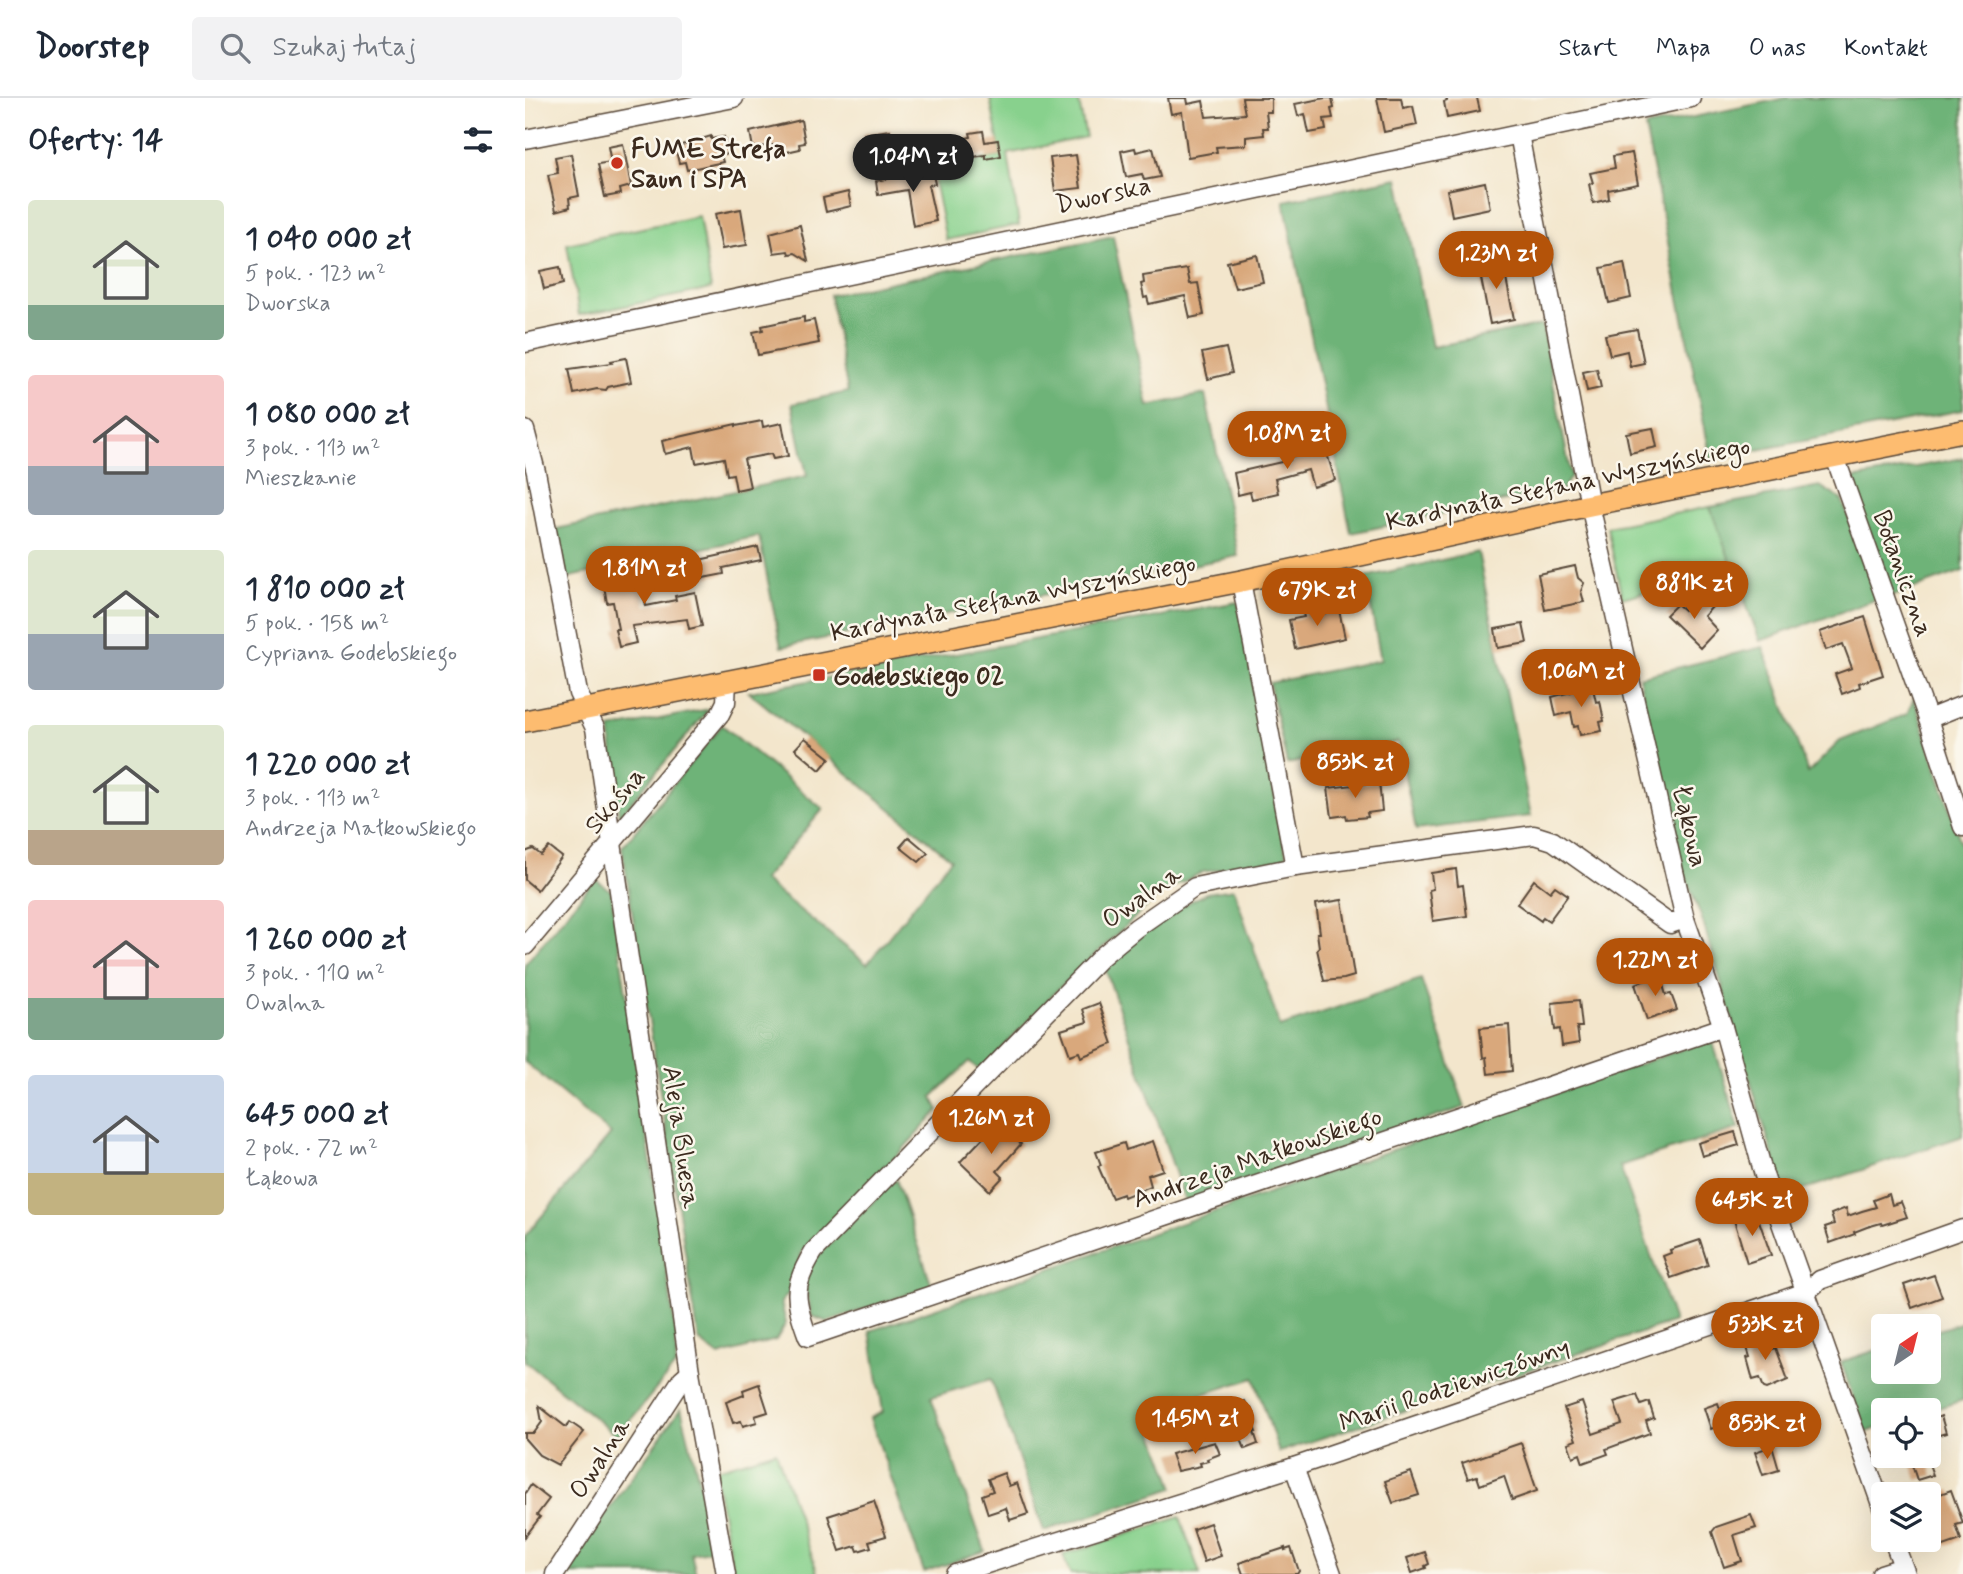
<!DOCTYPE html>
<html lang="pl">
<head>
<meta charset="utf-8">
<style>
	body { margin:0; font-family:Mynerve,sans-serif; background:#f2f2f3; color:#1f2937; height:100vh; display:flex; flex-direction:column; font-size:26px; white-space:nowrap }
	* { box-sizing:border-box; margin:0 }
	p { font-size:23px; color:#747a83 }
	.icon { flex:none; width:38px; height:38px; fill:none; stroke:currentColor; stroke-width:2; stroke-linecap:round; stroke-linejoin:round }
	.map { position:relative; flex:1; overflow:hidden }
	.details { display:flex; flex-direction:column; background:#fff; width:525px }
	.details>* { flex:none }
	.needle { width:46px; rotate:35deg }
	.tools { position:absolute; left:1346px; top:1216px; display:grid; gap:14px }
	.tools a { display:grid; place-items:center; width:70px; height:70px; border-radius:7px; background:#fff; box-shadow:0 7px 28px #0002; font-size:35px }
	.price { position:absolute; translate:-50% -60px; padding:0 16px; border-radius:24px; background:#b45309; color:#fff; font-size:23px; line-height:46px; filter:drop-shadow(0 2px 4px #0008) }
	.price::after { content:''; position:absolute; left:50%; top:42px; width:21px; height:16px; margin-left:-10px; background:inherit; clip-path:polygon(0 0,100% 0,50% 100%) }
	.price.on { background:#222; color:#fff }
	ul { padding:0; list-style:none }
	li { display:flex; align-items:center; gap:21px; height:175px; padding:0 28px }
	li span { display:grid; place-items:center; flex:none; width:196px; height:140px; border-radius:7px; color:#555 }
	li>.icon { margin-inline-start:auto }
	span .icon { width:84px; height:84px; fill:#fffc; stroke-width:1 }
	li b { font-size:30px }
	h2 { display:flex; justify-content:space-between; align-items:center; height:84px; padding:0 28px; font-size:30px }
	header { display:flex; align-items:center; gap:42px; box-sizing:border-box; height:98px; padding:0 35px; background:#fff; border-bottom:2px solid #e0e1e3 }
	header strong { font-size:33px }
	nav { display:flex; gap:38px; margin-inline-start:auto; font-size:24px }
	.search { width:490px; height:63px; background:#f2f2f3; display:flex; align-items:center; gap:18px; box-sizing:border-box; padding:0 24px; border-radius:7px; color:#747a83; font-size:26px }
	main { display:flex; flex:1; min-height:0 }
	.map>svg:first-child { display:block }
	.green { fill:#88d18d; stroke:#627e56; stroke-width:2 }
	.forest { fill:#6eb378; stroke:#546e4b; stroke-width:2 }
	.building { fill:#d9a87b }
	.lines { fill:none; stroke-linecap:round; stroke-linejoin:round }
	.minor-casing { stroke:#574638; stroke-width:21 }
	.major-casing { stroke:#574638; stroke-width:24 }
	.minor { stroke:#fff; stroke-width:18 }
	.major { stroke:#fdbc70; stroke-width:21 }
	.poi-dot { fill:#c8321e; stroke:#fbf7ec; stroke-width:2.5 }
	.labels { text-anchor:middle; stroke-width:5; stroke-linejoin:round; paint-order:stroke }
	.poi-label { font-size:26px; font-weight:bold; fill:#3b2a1e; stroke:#fbf7ec; text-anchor:start }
	.street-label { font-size:26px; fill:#3b2a1e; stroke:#fbf7ec }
</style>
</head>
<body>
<header>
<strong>Doorstep</strong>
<div class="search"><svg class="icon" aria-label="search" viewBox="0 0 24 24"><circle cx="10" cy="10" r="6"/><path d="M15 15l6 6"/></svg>Szukaj tutaj</div>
<nav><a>Start</a><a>Mapa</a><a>O nas</a><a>Kontakt</a></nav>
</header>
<main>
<section class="details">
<h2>Oferty: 14<svg class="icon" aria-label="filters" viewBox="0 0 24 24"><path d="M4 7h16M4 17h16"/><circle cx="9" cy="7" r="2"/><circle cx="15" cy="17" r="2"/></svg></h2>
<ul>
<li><span style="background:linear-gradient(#dfe7d0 75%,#7fa58c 0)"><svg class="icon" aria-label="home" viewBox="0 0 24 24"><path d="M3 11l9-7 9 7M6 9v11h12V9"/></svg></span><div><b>1 040 000 zł</b><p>5 pok. · 123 m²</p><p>Dworska</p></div></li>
<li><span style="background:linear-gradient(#f6c9c9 65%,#9aa5b1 0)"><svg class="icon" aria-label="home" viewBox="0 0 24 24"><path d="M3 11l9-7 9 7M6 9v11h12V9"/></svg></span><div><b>1 080 000 zł</b><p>3 pok. · 113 m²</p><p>Mieszkanie</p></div></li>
<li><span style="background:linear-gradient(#dfe7d0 60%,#9aa5b1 0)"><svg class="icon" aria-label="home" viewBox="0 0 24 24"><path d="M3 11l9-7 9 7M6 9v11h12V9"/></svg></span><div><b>1 810 000 zł</b><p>5 pok. · 158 m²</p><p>Cypriana Godebskiego</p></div></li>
<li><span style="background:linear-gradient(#dfe7d0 75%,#b9a48a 0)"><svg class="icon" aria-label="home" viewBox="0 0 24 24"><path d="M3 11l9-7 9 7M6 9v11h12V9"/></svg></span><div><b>1 220 000 zł</b><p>3 pok. · 113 m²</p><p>Andrzeja Małkowskiego</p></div></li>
<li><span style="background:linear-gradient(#f6c9c9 70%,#7fa58c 0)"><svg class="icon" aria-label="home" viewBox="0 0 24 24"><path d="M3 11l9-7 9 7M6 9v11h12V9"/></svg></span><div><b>1 260 000 zł</b><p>3 pok. · 110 m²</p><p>Owalna</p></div></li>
<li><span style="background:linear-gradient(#c9d6e8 70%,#c2b280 0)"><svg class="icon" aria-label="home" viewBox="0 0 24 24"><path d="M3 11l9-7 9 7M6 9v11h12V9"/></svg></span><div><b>645 000 zł</b><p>2 pok. · 72 m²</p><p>Łąkowa</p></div></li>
</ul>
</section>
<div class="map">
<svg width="1438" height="1476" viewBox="0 0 1438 1476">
	<rect width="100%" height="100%" fill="#fbf7ec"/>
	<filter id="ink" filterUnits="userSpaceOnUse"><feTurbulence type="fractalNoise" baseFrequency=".0143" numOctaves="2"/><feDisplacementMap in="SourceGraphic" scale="14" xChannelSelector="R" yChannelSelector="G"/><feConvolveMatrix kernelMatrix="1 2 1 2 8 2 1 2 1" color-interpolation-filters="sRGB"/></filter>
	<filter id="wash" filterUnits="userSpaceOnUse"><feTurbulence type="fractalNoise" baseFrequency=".00686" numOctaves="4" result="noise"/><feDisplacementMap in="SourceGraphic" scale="28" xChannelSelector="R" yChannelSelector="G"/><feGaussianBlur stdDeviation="1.57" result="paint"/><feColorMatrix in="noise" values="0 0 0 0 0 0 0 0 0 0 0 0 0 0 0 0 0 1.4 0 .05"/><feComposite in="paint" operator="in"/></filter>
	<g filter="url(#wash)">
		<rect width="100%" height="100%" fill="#f3e6cc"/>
		<g class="green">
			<polygon points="465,0 553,0 561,39 483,56 494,127 421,142 407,72 476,58"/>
			<polygon points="174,118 186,191 54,217 42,146"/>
			<polygon points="1185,409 1209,471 1097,500 1082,429"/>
			<polygon points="251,1353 293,1476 209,1476 189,1372"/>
			<polygon points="655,1419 675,1476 545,1476 538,1457"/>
		</g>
		<g class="forest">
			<polygon points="1261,0 1438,0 1438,312 1186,361 1120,29"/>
			<polygon points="873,80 907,249 1017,227 1046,378 1038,391 826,435 759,103"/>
			<polygon points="588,138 623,308 680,296 713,458 256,549 234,438 41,480 31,431 282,378 267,306 323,294 305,197"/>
			<polygon points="1438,360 1438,473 1365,499 1322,382"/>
			<polygon points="1295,388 1317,402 1353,501 1235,543 1185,409"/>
			<polygon points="953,454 1006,718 891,732 873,644 762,666 744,585 856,562 840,479"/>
			<polygon points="713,504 762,761 678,774 637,794 529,895 456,973 444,964 407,999 414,1012 329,1104 277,1154 267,1191 256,1204 261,1225 251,1242 194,1258 174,1243 97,749 197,627 298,711 238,782 342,866 426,761 224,594"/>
			<polygon points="1238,549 1283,675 1315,643 1382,616 1389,600 1438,752 1438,1038 1260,1098 1177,821 1154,762 1114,579"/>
			<polygon points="184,611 94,719 85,631"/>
			<polygon points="70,781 86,793 151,1237 151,1267 92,1338 0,1263 0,1138 86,1036 0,964 0,866"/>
			<polygon points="709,791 755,929 896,881 940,1009 660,1103 579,867 640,817 681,795"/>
			<polygon points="1187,941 1214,1030 1095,1068 1149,1224 754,1354 729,1280 621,1314 649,1390 519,1433 466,1281 406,1299 460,1453 399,1474 345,1320 358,1314 345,1233"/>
			<polygon points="371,1081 407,1188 302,1224 287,1218 276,1174"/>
			<polygon points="1438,1224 1438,1302 1404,1313 1358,1312 1358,1328 1340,1335 1316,1264 1358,1250 1358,1274 1404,1274 1404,1235"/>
			<polygon points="156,1310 191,1451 166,1455 171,1476 38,1476"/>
		</g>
		<g id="blocks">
			<g class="building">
				<polygon points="643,0 662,0 663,6 678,3 681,19 720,16 717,0 746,0 746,14 741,14 743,30 738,30 739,37 721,39 721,47 691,49 692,54 663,59 657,14 646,16"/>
				<polygon points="800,0 807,0 809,10 806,11 808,20 799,21 801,32 784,35 780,16 773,18 770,6"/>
				<polygon points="852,0 876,0 878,10 888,8 892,27 859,34"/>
				<polygon points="922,0 952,0 955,13 922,20 919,4 922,3"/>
				<polygon points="276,22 280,45 274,46 275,51 257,55 256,50 249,51 248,47 228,50 225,34"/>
				<polygon points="365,32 368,52 342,56 339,36"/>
				<polygon points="458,33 460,44 473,42 476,58 461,61 461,57 430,62 428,50 433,50 432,45 436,41 446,39 445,35"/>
				<polygon points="186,38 186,41 199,39 203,55 196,57 198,64 162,72 160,64 154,65 150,49"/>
				<polygon points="98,46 106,88 95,91 96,96 80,99 73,66 86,64 83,49"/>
				<polygon points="610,50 611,54 628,50 635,79 619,82 617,76 601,79 596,53"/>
				<polygon points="1107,55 1113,86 1083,92 1084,101 1068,105 1064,86 1068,85 1065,75 1090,70 1088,58"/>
				<polygon points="46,56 54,98 44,100 45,109 31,113 23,77 33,75 30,59"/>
				<polygon points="551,57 556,90 530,93 525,60"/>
				<polygon points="407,72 410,86 403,87 411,123 388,128 382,92 353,97 351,83"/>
				<polygon points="960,84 965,110 927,118 922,92"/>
				<polygon points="323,94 326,108 301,114 298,100"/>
				<polygon points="216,111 222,147 197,151 190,116"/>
				<polygon points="275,127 283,163 270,155 264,156 263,153 249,155 245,135"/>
				<polygon points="732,157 738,184 710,190 702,164"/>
				<polygon points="977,160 989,221 965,226 953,165"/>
				<polygon points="1099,165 1106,200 1084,205 1076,170"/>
				<polygon points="35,169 38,186 19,191 15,173"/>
				<polygon points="662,171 665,186 673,185 679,217 665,220 660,198 624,206 622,199 619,200 616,186 619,185 618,178"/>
				<polygon points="279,219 279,224 289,222 294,245 233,257 228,234 238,232 237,228"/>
				<polygon points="1112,231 1119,265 1105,268 1102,253 1085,257 1080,237"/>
				<polygon points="701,250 707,275 683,281 677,255"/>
				<polygon points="101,260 106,284 83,289 81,292 72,291 49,296 44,271 87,265 86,263"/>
				<polygon points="1072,271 1076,290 1062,293 1058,274"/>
				<polygon points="237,323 238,329 257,325 263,358 248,361 246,356 219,361 225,389 211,392 208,376 202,377 199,360 171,365 168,349 140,356 137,343 211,326 211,328"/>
				<polygon points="1128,330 1132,349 1105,355 1101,335"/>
				<polygon points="791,338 795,351 800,349 810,382 788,389 783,372 750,381 753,395 727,401 725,394 713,397 709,375 765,362 764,359 778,355 775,343"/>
				<polygon points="233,449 236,462 198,470 199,476 178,480 174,462"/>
				<polygon points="112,468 121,508 151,502 150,498 170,494 177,528 164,531 162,521 107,528 111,545 94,549 90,531 93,531 88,504 82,505 78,482 85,481 84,474"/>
				<polygon points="1050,468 1053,480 1059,485 1056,493 1059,504 1020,512 1013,476"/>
				<polygon points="1174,496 1187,509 1179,518 1192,532 1175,550 1141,517 1152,506 1159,512"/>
				<polygon points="799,511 800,515 814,512 820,540 770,551 764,522 779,519 778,515"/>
				<polygon points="1340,519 1358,577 1334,585 1335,589 1317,596 1310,576 1327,570 1318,546 1301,552 1295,534"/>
				<polygon points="998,526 1002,545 973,550 970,531"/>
				<polygon points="1067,586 1071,604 1075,603 1079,623 1075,624 1077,633 1055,637 1053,628 1049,629 1046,614 1031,618 1027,599 1046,594 1046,590"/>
				<polygon points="280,640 305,660 295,672 270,651"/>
				<polygon points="854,684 857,713 842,715 843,719 822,721 821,717 807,719 803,690"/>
				<polygon points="384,739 403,755 394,764 375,749"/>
				<polygon points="24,749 37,759 12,792 0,782 0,754 8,751 16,757"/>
				<polygon points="931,771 933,788 938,787 942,818 908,823 904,792 908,791 906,775"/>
				<polygon points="1009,782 1025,794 1030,788 1043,797 1024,823 1018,819 1016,823 992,806"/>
				<polygon points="817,802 829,878 819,881 799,883 792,851 794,849 792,835 795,835 791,806"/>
				<polygon points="1135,877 1141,897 1146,896 1152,912 1122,922 1110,886"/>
				<polygon points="1054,902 1057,929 1052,929 1054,945 1037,948 1035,931 1030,932 1027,905"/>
				<polygon points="574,905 588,946 556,959 554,954 545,957 536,932 562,924 558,911"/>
				<polygon points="984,927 987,973 963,976 961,959 958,960 955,930"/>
				<polygon points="473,1024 496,1046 472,1073 478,1079 465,1093 435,1064"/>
				<polygon points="1210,1034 1214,1047 1177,1058 1173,1045"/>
				<polygon points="628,1043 638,1072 623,1077 626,1088 599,1099 598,1096 587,1100 573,1068 576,1067 571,1054 599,1045 601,1052"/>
				<polygon points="1364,1096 1367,1107 1376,1104 1382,1119 1357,1127 1356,1125 1342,1129 1329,1134 1330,1136 1305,1145 1300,1129 1309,1126 1306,1116 1321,1110 1323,1118 1337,1113 1351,1109 1348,1102"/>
				<polygon points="1231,1114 1246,1157 1222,1165 1209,1122"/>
				<polygon points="1175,1142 1183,1167 1146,1180 1138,1158 1146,1155 1145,1152"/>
				<polygon points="1409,1177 1417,1199 1387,1210 1379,1187"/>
				<polygon points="1243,1235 1248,1251 1251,1250 1263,1282 1242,1291 1239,1290 1235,1280 1228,1282 1222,1260 1225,1259 1220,1243"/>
				<polygon points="234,1286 243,1314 230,1318 232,1324 218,1328 216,1323 208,1325 201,1304 219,1297 218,1292"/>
				<polygon points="1112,1297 1116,1307 1124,1304 1129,1320 1121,1323 1125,1335 1081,1351 1083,1356 1058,1365 1055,1356 1048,1359 1043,1345 1051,1342 1039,1310 1057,1304 1068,1336 1097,1326 1089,1304"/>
				<polygon points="720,1303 723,1310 726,1310 731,1325 728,1326 731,1334 729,1334 733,1346 720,1351 703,1309"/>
				<polygon points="1193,1305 1200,1326 1186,1331 1179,1310"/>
				<polygon points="14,1308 41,1329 45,1324 59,1334 33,1367 14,1357 0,1341 0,1335 9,1335 17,1324"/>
				<polygon points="1416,1318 1421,1335 1404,1340 1404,1323"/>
				<polygon points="690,1344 695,1356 682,1361 683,1363 675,1365 676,1368 652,1373 646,1356"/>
				<polygon points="996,1345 1012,1393 987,1402 979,1378 955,1387 952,1378 943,1381 937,1365"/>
				<polygon points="1247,1348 1254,1372 1238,1377 1230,1354"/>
				<polygon points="1384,1358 1401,1358 1408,1377 1392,1382"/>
				<polygon points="886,1374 894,1397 868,1405 860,1383"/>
				<polygon points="479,1375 484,1388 492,1385 503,1416 485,1422 481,1410 463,1416 457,1397 468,1393 463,1381"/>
				<polygon points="6,1387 24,1401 12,1417 15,1419 0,1439 0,1396"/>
				<polygon points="1426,1392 1438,1425 1431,1427 1436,1442 1413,1450 1411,1445 1404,1447 1404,1425 1411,1423 1404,1400"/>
				<polygon points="349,1403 361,1438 344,1443 346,1449 333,1453 331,1448 315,1453 303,1418"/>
				<polygon points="1226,1417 1231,1430 1209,1437 1217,1463 1199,1469 1187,1434 1191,1429"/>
				<polygon points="685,1425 696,1458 679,1464 668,1431"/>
				<polygon points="760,1450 760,1452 766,1450 774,1473 772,1476 718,1476 714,1465"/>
				<polygon points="900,1454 904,1466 900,1468 901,1470 887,1475 882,1460"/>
			</g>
		</g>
	</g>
	<g filter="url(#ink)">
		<use href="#blocks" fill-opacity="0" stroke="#574638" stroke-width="2"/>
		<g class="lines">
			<g class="minor-casing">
				<g id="minor">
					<polyline points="994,36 1065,407 1160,821 1198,929 1239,1077 1358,1412"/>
					<polyline points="0,41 209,0"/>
					<polyline points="0,245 1166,0"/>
					<polyline points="0,332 11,374 53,595 70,630 165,1274 201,1476"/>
					<polyline points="1310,359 1403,621 1438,729"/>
					<polyline points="716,483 770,769"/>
					<polyline points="1403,621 1438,607"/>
					<path d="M1160,821L1145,826L1028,743L1009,737L770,769L670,789L611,830L576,859L289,1153C267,1188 269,1201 283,1239L1198,929"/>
					<polyline points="0,848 195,616 201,604 202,583"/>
					<polyline points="769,1369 807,1476"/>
					<polyline points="1368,1442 1381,1476"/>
					<polyline points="30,1476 157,1281 165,1274"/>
					<polyline points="430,1476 769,1369 1281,1194 1295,1182 1438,1131"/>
					<polyline points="1356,1476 1378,1469"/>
				</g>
			</g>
			<g class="major-casing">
				<polyline id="major" points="0,623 716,483 1065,407 1438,333"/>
			</g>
			<use href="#minor" class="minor"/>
			<use href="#major" class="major"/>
		</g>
	</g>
	<g class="poi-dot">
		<circle cx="92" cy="65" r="7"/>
		<rect x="287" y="570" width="14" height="14" rx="3.5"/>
	</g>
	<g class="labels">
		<g class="poi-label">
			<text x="106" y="59">FUME Strefa<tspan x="106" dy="30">Saun i SPA</tspan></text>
			<text x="308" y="586">Godebskiego 02</text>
		</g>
		<g class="street-label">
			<text transform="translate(578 96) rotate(-12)" y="9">Dworska</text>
			<text transform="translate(1043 385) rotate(-12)" y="9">Kardynała Stefana Wyszyńskiego</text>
			<text transform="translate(1379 475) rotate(70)" y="9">Botaniczna</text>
			<text transform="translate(488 499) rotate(-11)" y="9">Kardynała Stefana Wyszyńskiego</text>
			<text transform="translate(89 702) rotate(-50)" y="9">Skośna</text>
			<text transform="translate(1166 728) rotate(77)" y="9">Łąkowa</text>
			<text transform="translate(616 798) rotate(-35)" y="9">Owalna</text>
			<text transform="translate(157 1039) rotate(82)" y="9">Aleja Bluesa</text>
			<text transform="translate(732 1059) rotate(-19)" y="9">Andrzeja Małkowskiego</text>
			<text transform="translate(929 1286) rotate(-19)" y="9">Marii Rodziewiczówny</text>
			<text transform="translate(74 1360) rotate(-57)" y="9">Owalna</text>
		</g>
	</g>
</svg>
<div class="tools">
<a><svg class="needle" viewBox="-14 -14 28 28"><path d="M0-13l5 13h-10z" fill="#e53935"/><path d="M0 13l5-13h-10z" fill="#747a83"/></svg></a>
<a><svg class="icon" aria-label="locate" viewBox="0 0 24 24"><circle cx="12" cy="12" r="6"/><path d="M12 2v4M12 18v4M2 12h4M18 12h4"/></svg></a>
<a><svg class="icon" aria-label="layers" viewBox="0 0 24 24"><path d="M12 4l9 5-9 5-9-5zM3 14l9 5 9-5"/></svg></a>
</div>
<b class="price on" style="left:388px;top:96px">1.04M zł</b>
<b class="price" style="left:971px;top:193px">1.23M zł</b>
<b class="price" style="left:762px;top:373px">1.08M zł</b>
<b class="price" style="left:119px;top:508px">1.81M zł</b>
<b class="price" style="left:1169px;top:523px">881K zł</b>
<b class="price" style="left:792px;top:530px">679K zł</b>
<b class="price" style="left:1056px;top:611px">1.06M zł</b>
<b class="price" style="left:830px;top:702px">853K zł</b>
<b class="price" style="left:1130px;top:900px">1.22M zł</b>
<b class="price" style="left:466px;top:1058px">1.26M zł</b>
<b class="price" style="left:1227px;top:1140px">645K zł</b>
<b class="price" style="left:1240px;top:1264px">533K zł</b>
<b class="price" style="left:670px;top:1358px">1.45M zł</b>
<b class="price" style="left:1242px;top:1363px">853K zł</b>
</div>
</main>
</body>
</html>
